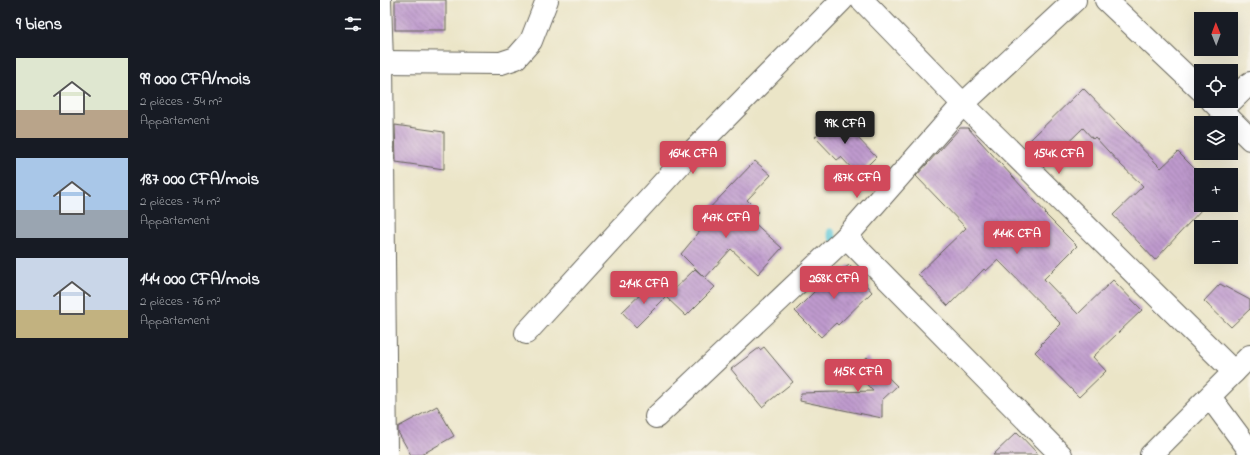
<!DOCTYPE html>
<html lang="fr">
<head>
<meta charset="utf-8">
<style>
	body { margin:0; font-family:"Indie Flower",sans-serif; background:#20242c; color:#f1f3f6; height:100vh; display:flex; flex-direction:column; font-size:15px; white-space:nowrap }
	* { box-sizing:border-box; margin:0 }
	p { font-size:13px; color:#9ea1a6 }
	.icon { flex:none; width:22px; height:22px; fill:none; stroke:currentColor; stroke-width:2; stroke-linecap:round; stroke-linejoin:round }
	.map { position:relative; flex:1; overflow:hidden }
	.details { display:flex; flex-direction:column; background:#171b24; width:380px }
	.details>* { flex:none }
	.needle { width:26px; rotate:359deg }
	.tools { position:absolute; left:814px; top:12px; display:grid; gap:8px }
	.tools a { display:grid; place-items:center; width:44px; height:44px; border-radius:0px; background:#171b24; box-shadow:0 4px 16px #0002; font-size:20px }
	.price { position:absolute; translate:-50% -34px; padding:0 9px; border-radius:4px; background:#d1495b; color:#fff; font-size:13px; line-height:26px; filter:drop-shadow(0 1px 2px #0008) }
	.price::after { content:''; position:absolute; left:50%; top:24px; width:12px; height:9px; margin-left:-6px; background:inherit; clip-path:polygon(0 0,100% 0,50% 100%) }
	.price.current { background:#222; color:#fff }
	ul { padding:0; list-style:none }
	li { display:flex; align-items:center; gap:12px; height:100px; padding:0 16px }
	li span { display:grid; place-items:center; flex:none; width:112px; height:80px; border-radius:0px; color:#555 }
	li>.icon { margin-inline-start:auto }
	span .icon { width:48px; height:48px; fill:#fffc; stroke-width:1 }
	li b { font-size:17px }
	h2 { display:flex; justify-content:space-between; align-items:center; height:48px; padding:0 16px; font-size:17px }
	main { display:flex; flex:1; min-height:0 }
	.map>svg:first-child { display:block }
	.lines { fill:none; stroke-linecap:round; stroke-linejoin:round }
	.stream { stroke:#5ec9d9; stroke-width:8 }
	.building { fill:url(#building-back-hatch) }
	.street-casing { stroke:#646258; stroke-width:24 }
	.street { stroke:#fff; stroke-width:22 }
</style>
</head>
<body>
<main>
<section class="details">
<h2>9 biens<svg class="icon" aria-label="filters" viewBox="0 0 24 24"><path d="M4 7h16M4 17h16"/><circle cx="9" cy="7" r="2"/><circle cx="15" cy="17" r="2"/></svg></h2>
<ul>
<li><span style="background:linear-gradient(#dfe7d0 65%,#b9a48a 0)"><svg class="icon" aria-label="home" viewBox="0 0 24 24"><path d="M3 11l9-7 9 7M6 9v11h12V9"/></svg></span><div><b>99 000 CFA/mois</b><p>2 pièces · 54 m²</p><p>Appartement</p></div></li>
<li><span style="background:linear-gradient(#a9c7e8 65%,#9aa5b1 0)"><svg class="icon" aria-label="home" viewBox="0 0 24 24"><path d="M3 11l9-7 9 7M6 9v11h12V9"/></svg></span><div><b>187 000 CFA/mois</b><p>2 pièces · 74 m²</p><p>Appartement</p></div></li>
<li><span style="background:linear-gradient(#c9d6e8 65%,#c2b280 0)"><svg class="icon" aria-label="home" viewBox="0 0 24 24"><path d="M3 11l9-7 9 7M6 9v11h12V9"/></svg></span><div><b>144 000 CFA/mois</b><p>2 pièces · 76 m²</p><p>Appartement</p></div></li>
</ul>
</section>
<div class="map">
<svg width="870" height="455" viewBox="0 0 870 455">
	<defs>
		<pattern id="building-back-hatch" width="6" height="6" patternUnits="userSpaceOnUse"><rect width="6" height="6" fill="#be9acd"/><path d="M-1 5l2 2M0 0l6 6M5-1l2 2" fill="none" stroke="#9a7da6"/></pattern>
	</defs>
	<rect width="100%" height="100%" fill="#f7f3e8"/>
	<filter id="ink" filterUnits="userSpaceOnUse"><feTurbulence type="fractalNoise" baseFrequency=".025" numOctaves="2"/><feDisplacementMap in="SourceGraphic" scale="8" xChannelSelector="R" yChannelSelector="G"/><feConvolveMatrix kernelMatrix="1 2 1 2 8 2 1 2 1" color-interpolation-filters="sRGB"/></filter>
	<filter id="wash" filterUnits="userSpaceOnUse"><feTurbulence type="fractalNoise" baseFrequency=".012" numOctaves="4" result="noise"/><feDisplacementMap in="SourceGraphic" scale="16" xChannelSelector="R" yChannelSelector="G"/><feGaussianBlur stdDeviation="0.9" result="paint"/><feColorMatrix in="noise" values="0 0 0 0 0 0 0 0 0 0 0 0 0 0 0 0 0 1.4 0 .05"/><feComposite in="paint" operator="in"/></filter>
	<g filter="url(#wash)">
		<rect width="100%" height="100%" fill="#ebe5c7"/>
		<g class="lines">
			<polyline class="stream" points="451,232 453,238 459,244"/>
		</g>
		<g id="blocks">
			<g class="building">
				<rect x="15" y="0" width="51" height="30"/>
				<polygon points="703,88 781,168 798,152 821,175 821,210 775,260 733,215 763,186 741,165 715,137 713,139 703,128 669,161 649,141"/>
				<polygon points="456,115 496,157 478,175 461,157 457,160 435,137"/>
				<polygon points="15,125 64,132 64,169 16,162"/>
				<polygon points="580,128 588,128 666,213 665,214 697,246 664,279 698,314 733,280 762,310 713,357 726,371 699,397 655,352 662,345 661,344 681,324 618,260 606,271 604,269 568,306 538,274 586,228 536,176"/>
				<polygon points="375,161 391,175 367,200 379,212 371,220 402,248 378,274 351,249 325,278 335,287 306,316 286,297 315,269 324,277 301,254 325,225 319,219"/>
				<polygon points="469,265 487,284 486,285 492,292 458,325 456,323 441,337 415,311 455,271 457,273 463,268 464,269"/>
				<polygon points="272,283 286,297 256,327 242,312"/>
				<polygon points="840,284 870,300 870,309 851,327 824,301"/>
				<polygon points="384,347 413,382 382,407 351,369 379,348 380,350"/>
				<polygon points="487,357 517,386 502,400 502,418 420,401 421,393 493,391 473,370"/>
				<polygon points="57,406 74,436 41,455 31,455 18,432 18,427"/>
				<polygon points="637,432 659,455 613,455"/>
			</g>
		</g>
	</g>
	<g filter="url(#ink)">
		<use href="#blocks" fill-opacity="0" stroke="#646258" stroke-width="1"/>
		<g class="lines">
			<g class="street-casing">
				<g id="street">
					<polyline points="0,0 2,62 6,455"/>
					<polyline points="482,0 583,104 854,372"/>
					<polyline points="726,0 821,90"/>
					<polyline points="0,62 121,63 136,58 151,41 167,0"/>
					<polyline points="832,101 870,139"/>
					<polyline points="842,110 870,83"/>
					<polyline points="466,237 681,455"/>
					<polyline points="146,333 303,161 462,0"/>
					<polyline points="830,397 870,451"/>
					<polyline points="276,417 466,237 583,104 695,0"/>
					<polyline points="771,455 870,356"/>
				</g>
			</g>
			<use href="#street" class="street"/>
		</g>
	</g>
</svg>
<div class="tools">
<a><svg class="needle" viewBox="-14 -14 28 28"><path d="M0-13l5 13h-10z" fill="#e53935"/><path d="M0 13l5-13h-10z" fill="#9ea1a6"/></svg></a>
<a><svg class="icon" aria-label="locate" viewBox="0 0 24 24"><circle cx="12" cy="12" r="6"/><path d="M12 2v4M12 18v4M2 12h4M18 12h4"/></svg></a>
<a><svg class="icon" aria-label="layers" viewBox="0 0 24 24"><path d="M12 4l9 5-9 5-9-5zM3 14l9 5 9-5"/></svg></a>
<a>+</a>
<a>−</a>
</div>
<b class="price current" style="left:465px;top:145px">99K CFA</b>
<b class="price" style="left:313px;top:175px">164K CFA</b>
<b class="price" style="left:679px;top:175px">154K CFA</b>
<b class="price" style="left:477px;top:199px">187K CFA</b>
<b class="price" style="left:346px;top:239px">147K CFA</b>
<b class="price" style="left:637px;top:255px">144K CFA</b>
<b class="price" style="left:454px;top:300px">268K CFA</b>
<b class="price" style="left:264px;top:305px">214K CFA</b>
<b class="price" style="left:478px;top:393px">115K CFA</b>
</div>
</main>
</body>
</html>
